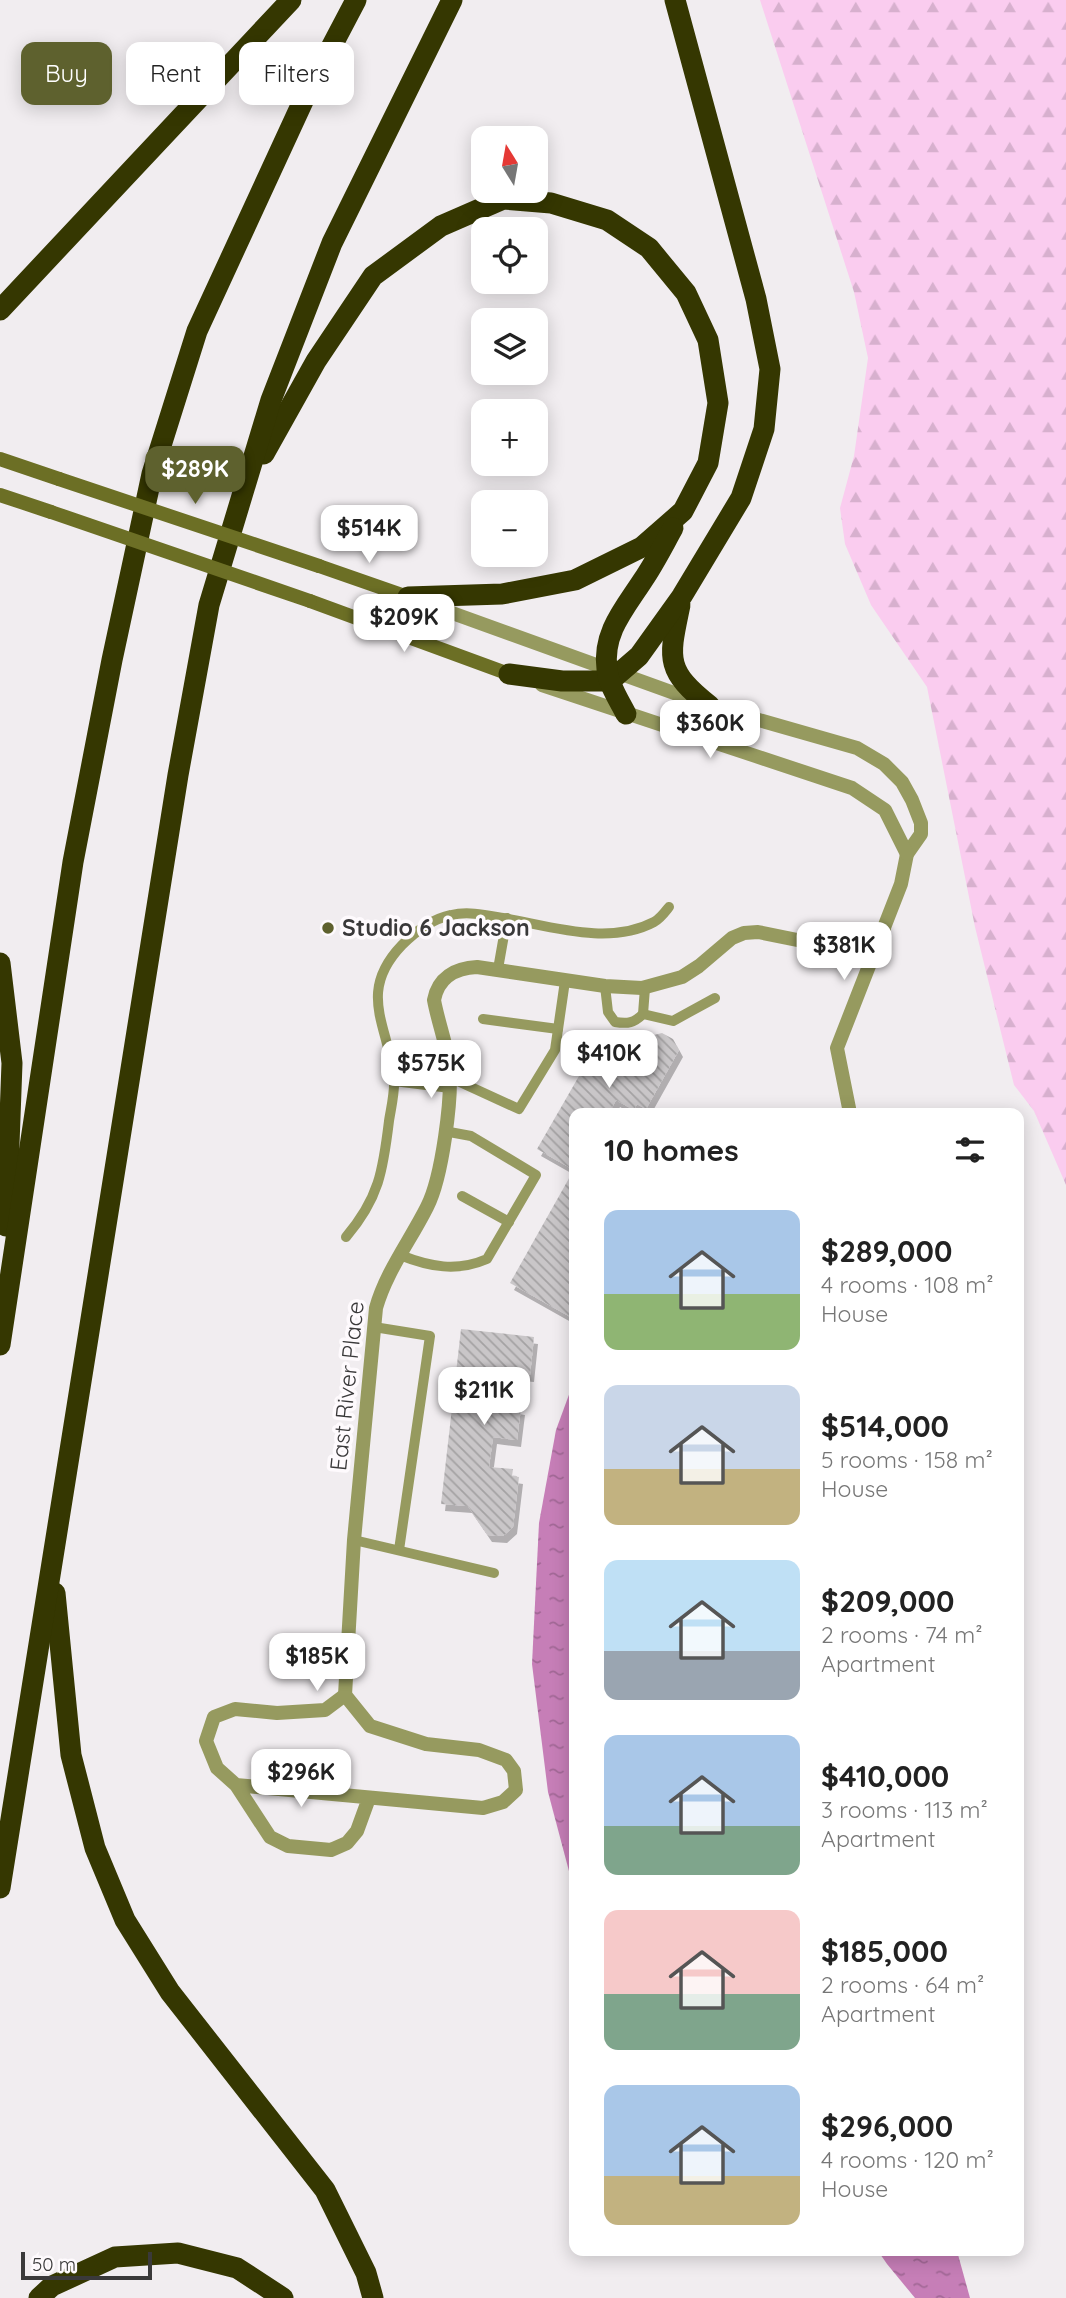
<!DOCTYPE html>
<html lang="en">
<head>
<meta charset="utf-8">
<style>
	body { margin:0; font-family:Quicksand,sans-serif; background:#f6f6f6; color:#222; height:100vh; display:flex; flex-direction:column; font-size:26px; white-space:nowrap }
	* { box-sizing:border-box; margin:0 }
	p { font-size:23px; color:#767676 }
	.icon { flex:none; width:38px; height:38px; fill:none; stroke:currentColor; stroke-width:2; stroke-linecap:round; stroke-linejoin:round }
	.map { position:relative; flex:1; overflow:hidden }
	.side { position:absolute; left:569px; top:1108px; width:455px; height:1148px; display:flex; flex-direction:column; background:#fff; border-radius:14px; box-shadow:0 4px 18px #0003 }
	.side>* { flex:none }
	.hud { position:absolute; left:21px; top:42px; width:443px; height:63px; display:flex; gap:14px }
	.needle { width:46px; rotate:349deg }
	.tools { position:absolute; left:471px; top:126px; display:grid; gap:14px }
	.tools a { display:grid; place-items:center; width:77px; height:77px; border-radius:14px; background:#fff; box-shadow:0 4px 18px #0003; font-size:35px }
	.scale { position:absolute; left:21px; bottom:18px; width:131px; box-sizing:border-box; padding-left:7px; border:4px solid #3a393a; border-top:0; font-size:19px; line-height:24px; white-space:nowrap; color:#3a393a; -webkit-text-stroke:5px #fefafd; paint-order:stroke }
	.price { position:absolute; translate:-50% -60px; padding:0 16px; border-radius:14px; background:#fff; color:#222; font-size:23px; line-height:46px; filter:drop-shadow(0 2px 4px #0008) }
	.price::after { content:''; position:absolute; left:50%; top:42px; width:21px; height:16px; margin-left:-10px; background:inherit; clip-path:polygon(0 0,100% 0,50% 100%) }
	.price.active { background:#5e612e; color:#fff }
	ul { padding:0; list-style:none }
	li { display:flex; align-items:center; gap:21px; height:175px; padding:0 35px }
	li span { display:grid; place-items:center; flex:none; width:196px; height:140px; border-radius:14px; color:#555 }
	li>.icon { margin-inline-start:auto }
	span .icon { width:84px; height:84px; fill:#fffc; stroke-width:1 }
	li b { font-size:30px }
	h2 { display:flex; justify-content:space-between; align-items:center; height:84px; padding:0 35px; font-size:30px }
	.chip { padding:0 24px; border-radius:14px; background:#fff; box-shadow:0 4px 18px #0003; font-size:24px; line-height:63px }
	.chip.active { background:#5e612e; color:#fff }
	.map>svg:first-child { display:block }
	.forest { fill:url(#forest-firs) }
	.water { fill:url(#water-ripples) }
	.building { fill:url(#building-back-hatch); filter:url(#shadow) }
	.lines { fill:none; stroke-linecap:round; stroke-linejoin:round }
	.lane { stroke:#969a5f; stroke-width:10 }
	.street { stroke:#969a5f; stroke-width:14 }
	.secondary { stroke:#6c6f25; stroke-width:14 }
	.highway { stroke:#353701; stroke-width:21 }
	.secondary-bridge { stroke:#6c6f25; stroke-width:14 }
	.poi-dot { fill:#5e612e; stroke:#fefafd; stroke-width:2.5 }
	.labels { text-anchor:middle; stroke-width:7; stroke-linejoin:round; paint-order:stroke }
	.poi-label { font-size:23px; font-weight:bold; fill:#3a393a; stroke:#fefafd; text-anchor:start }
	.street-label { font-size:23px; fill:#3a393a; stroke:#fefafd }
</style>
</head>
<body>
<div class="map">
<svg width="1066" height="2298" viewBox="0 0 1066 2298">
	<defs>
		<pattern id="forest-firs" width="22" height="20" patternUnits="userSpaceOnUse" patternTransform="scale(1.75)"><rect width="22" height="20" fill="#faccef"/><path d="M5 1l3.5 6h-7zM16 11l3.5 6h-7z" fill="#d7b0ce"/></pattern>
		<pattern id="water-ripples" width="26" height="14" patternUnits="userSpaceOnUse" patternTransform="scale(1.75)"><rect width="26" height="14" fill="#c67eb7"/><path d="M2 4q2-2 4 0t4 0M15 11q2-2 4 0t4 0" fill="none" stroke="#a26896"/></pattern>
		<pattern id="building-back-hatch" width="6" height="6" patternUnits="userSpaceOnUse" patternTransform="scale(1.75)"><rect width="6" height="6" fill="#c9c6c8"/><path d="M-1 5l2 2M0 0l6 6M5-1l2 2" fill="none" stroke="#a4a2a3"/></pattern>
		<filter id="shadow"><feDropShadow dx="4" dy="7" stdDeviation="0" flood-color="#0004"/></filter>
	</defs>
	<rect width="100%" height="100%" fill="#f1edf0"/>
	<polygon class="forest" points="760,0 1066,0 1066,1185 1034,1111 1014,1085 975,927 927,687 871,605 845,544 840,508 854,456 868,358 854,292"/>
	<g class="water">
		<polygon points="574,1381 574,1890 548,1792 532,1664 539,1523 556,1430"/>
		<polygon points="878,2251 957,2251 970,2298 915,2298 887,2264"/>
	</g>
	<g class="building">
		<polygon points="662,1033 673,1039 679,1050 646,1109 637,1104 634,1110 616,1100 609,1113 574,1113 574,1170 537,1149 598,1043 623,1057 635,1055 646,1037"/>
		<polygon points="572,1173 574,1174 574,1263 569,1271 574,1274 574,1319 510,1283"/>
		<polygon points="461,1329 534,1337 530,1375 518,1374 517,1379 504,1377 501,1405 521,1408 517,1440 493,1437 489,1467 513,1469 512,1476 519,1477 513,1527 503,1536 488,1535 468,1506 441,1504"/>
	</g>
	<g class="lines">
		<g class="lane">
			<polyline points="498,969 507,918"/>
			<path d="M605,986L608,1012L615,1022C628,1024 634,1023 643,1014L645,988"/>
			<polyline points="643,1014 673,1021 715,998"/>
			<polyline points="483,1019 558,1029"/>
			<polyline points="449,1077 519,1109 555,1050 565,981"/>
			<polyline points="394,1081 450,1088"/>
			<polyline points="462,1196 509,1222"/>
			<path d="M346,1237C379,1198 383,1171 389,1121C391,1108 395,1092 394,1079C389,1026 356,993 402,945C415,932 432,919 451,915C468,911 486,915 503,918C550,926 609,946 654,922C660,919 665,912 669,907"/>
			<path d="M400,1255C430,1267 457,1272 487,1259L536,1175L471,1136L444,1131"/>
			<polyline points="374,1327 430,1336 399,1550"/>
			<polyline points="354,1540 494,1573"/>
		</g>
		<g class="street">
			<polyline points="419,601 710,706 857,748 884,764 902,782 912,800 921,823 921,834 907,854 901,884 837,1048 850,1113"/>
			<polyline points="542,685 852,788 885,810 907,854"/>
			<path d="M345,1695L354,1540L376,1308C386,1272 410,1241 427,1207C442,1178 453,1096 449,1064C446,1042 438,1022 434,1000C438,978 455,968 477,967L605,986L642,988L682,977L699,966L732,938L744,933L758,932L822,945L839,946L858,942L884,929"/>
			<polyline points="236,1785 483,1808 503,1802 516,1790 514,1771 506,1760 479,1750 426,1744 370,1726 345,1695 325,1710 277,1713 235,1709 214,1717 206,1741 217,1768 236,1785 270,1837 288,1846 331,1850 347,1843 357,1831 369,1798"/>
		</g>
		<g class="secondary">
			<polyline points="0,459 59,479"/>
			<polyline points="0,495 51,512"/>
			<polyline points="319,566 408,597"/>
			<polyline points="310,601 509,674"/>
		</g>
		<g class="highway">
			<polyline points="0,310 291,0"/>
			<polyline points="264,454 316,361 373,276 441,226 503,199 551,203 607,220 649,248 686,293 708,340 718,403 708,463 683,511 642,547 575,580 502,594 408,597"/>
			<path d="M680,605C669,658 664,670 710,706"/>
			<polyline points="509,674 562,681 610,681 639,656 682,596 741,498 764,429 770,369 756,299 675,0"/>
			<path d="M626,714C619,700 608,684 607,669C602,633 625,608 643,580C654,564 663,546 673,528"/>
			<polyline points="0,963 12,1063 6,1226"/>
			<polyline points="0,1345 73,862 112,660 152,474 197,331 304,99 356,0"/>
			<polyline points="55,1593 71,1755 95,1848 125,1920 170,1992 325,2190 366,2273 373,2298"/>
			<polyline points="0,1888 178,775 209,605 271,400 332,243 452,0"/>
			<polyline points="39,2298 52,2286 115,2257 178,2253 237,2268 283,2298"/>
		</g>
		<g class="secondary-bridge">
			<polyline points="59,479 319,566"/>
			<polyline points="51,512 310,601"/>
		</g>
	</g>
	<circle class="poi-dot" cx="328" cy="928" r="7"/>
	<g class="labels">
		<g class="poi-label">
			<text x="342" y="936">Studio 6 Jackson</text>
		</g>
		<g class="street-label">
			<text transform="translate(347 1386) rotate(-84)" y="8">East River Place</text>
		</g>
	</g>
</svg>
<div class="tools">
<a><svg class="needle" viewBox="-14 -14 28 28"><path d="M0-13l5 13h-10z" fill="#e53935"/><path d="M0 13l5-13h-10z" fill="#767676"/></svg></a>
<a><svg class="icon" aria-label="locate" viewBox="0 0 24 24"><circle cx="12" cy="12" r="6"/><path d="M12 2v4M12 18v4M2 12h4M18 12h4"/></svg></a>
<a><svg class="icon" aria-label="layers" viewBox="0 0 24 24"><path d="M12 4l9 5-9 5-9-5zM3 14l9 5 9-5"/></svg></a>
<a>+</a>
<a>−</a>
</div>
<div class="scale">50 m</div>
<b class="price active" style="left:195px;top:506px">$289K</b>
<b class="price" style="left:369px;top:565px">$514K</b>
<b class="price" style="left:404px;top:654px">$209K</b>
<b class="price" style="left:710px;top:760px">$360K</b>
<b class="price" style="left:844px;top:982px">$381K</b>
<b class="price" style="left:609px;top:1090px">$410K</b>
<b class="price" style="left:431px;top:1100px">$575K</b>
<b class="price" style="left:484px;top:1427px">$211K</b>
<b class="price" style="left:317px;top:1693px">$185K</b>
<b class="price" style="left:301px;top:1809px">$296K</b>
<div class="hud">
<a class="chip active">Buy</a>
<a class="chip">Rent</a>
<a class="chip">Filters</a>
</div>
<section class="side">
<h2>10 homes<svg class="icon" aria-label="filters" viewBox="0 0 24 24"><path d="M4 7h16M4 17h16"/><circle cx="9" cy="7" r="2"/><circle cx="15" cy="17" r="2"/></svg></h2>
<ul>
<li><span style="background:linear-gradient(#a9c7e8 60%,#8fb573 0)"><svg class="icon" aria-label="home" viewBox="0 0 24 24"><path d="M3 11l9-7 9 7M6 9v11h12V9"/></svg></span><div><b>$289,000</b><p>4 rooms · 108 m²</p><p>House</p></div></li>
<li><span style="background:linear-gradient(#c9d6e8 60%,#c2b280 0)"><svg class="icon" aria-label="home" viewBox="0 0 24 24"><path d="M3 11l9-7 9 7M6 9v11h12V9"/></svg></span><div><b>$514,000</b><p>5 rooms · 158 m²</p><p>House</p></div></li>
<li><span style="background:linear-gradient(#bfe0f5 65%,#9aa5b1 0)"><svg class="icon" aria-label="home" viewBox="0 0 24 24"><path d="M3 11l9-7 9 7M6 9v11h12V9"/></svg></span><div><b>$209,000</b><p>2 rooms · 74 m²</p><p>Apartment</p></div></li>
<li><span style="background:linear-gradient(#a9c7e8 65%,#7fa58c 0)"><svg class="icon" aria-label="home" viewBox="0 0 24 24"><path d="M3 11l9-7 9 7M6 9v11h12V9"/></svg></span><div><b>$410,000</b><p>3 rooms · 113 m²</p><p>Apartment</p></div></li>
<li><span style="background:linear-gradient(#f6c9c9 60%,#7fa58c 0)"><svg class="icon" aria-label="home" viewBox="0 0 24 24"><path d="M3 11l9-7 9 7M6 9v11h12V9"/></svg></span><div><b>$185,000</b><p>2 rooms · 64 m²</p><p>Apartment</p></div></li>
<li><span style="background:linear-gradient(#a9c7e8 65%,#c2b280 0)"><svg class="icon" aria-label="home" viewBox="0 0 24 24"><path d="M3 11l9-7 9 7M6 9v11h12V9"/></svg></span><div><b>$296,000</b><p>4 rooms · 120 m²</p><p>House</p></div></li>
</ul>
</section>
</div>
</body>
</html>
